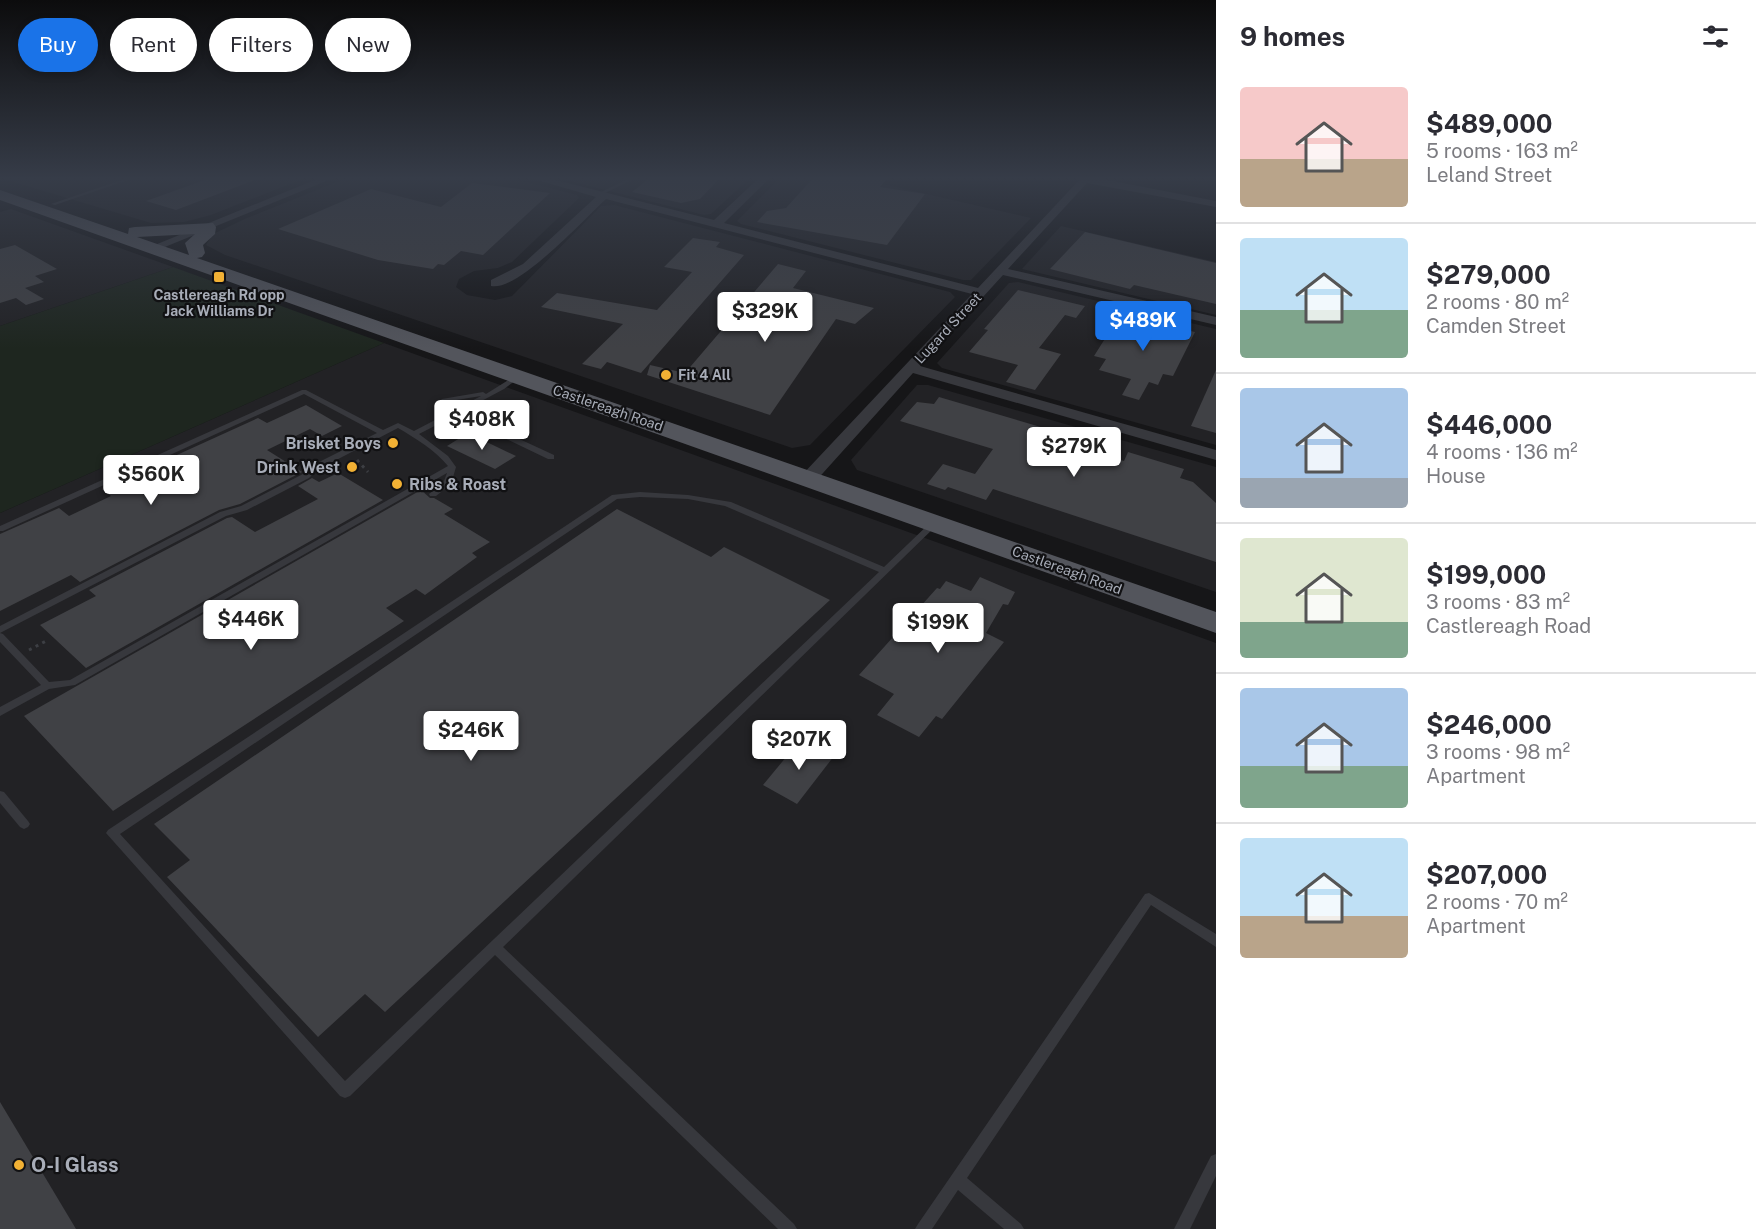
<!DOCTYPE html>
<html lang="en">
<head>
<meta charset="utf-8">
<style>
	body { margin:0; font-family:"Public Sans",sans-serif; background:#f7f7f7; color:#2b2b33; height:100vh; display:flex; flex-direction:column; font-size:22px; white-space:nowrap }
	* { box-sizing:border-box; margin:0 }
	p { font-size:20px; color:#7c7c81 }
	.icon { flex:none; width:33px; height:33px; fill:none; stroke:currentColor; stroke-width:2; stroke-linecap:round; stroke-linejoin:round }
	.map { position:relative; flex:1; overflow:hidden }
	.details { display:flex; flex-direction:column; background:#fff; width:540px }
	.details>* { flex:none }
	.banner { position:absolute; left:18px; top:18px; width:570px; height:54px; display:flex; gap:12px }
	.price { position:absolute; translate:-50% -51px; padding:0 14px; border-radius:6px; background:#fff; color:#222; font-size:20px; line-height:39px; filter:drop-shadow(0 2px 3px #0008) }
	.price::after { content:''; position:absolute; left:50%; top:36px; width:18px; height:14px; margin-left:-9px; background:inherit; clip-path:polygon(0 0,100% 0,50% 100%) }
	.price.on { background:#1a73e8; color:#fff }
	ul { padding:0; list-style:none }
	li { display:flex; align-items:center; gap:18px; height:150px; padding:0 24px }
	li+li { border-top:2px solid #e1e1e2 }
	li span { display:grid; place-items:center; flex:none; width:168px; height:120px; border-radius:6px; color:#555 }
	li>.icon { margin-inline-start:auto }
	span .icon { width:72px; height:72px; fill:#fffc; stroke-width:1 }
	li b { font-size:26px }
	h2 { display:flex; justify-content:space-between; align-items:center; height:72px; padding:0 24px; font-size:26px }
	.tag { padding:0 21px; border-radius:27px; background:#fff; box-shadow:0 3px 9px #0003; font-size:21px; line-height:54px }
	.tag.on { background:#1a73e8; color:#fff }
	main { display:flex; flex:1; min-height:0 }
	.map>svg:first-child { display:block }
	.built { fill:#222225 }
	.green { fill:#1e261f }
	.building { fill:#404145 }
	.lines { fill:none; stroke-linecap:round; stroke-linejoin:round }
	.path-far1 { stroke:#3d3f44; stroke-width:2; stroke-dasharray:2 3; stroke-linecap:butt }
	.path { stroke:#3d3f44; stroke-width:3; stroke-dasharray:3 4.5; stroke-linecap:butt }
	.lane { fill:#37383d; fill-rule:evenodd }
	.street { fill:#37383d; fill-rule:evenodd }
	.primary { fill:#53555c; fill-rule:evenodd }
	.poi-dot { fill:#f2b134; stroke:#111113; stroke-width:2 }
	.labels { text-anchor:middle; stroke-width:4.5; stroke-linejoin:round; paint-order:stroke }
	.far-poi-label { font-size:14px; font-weight:bold; fill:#a8adb8; stroke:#111113 }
	.far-street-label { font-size:14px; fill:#a8adb8; stroke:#111113 }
	.poi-label { font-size:16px; font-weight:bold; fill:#a8adb8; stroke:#111113; text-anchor:end }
	.near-poi-label { font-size:20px; font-weight:bold; fill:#a8adb8; stroke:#111113; text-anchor:start }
</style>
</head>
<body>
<main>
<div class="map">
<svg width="1216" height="1229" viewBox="0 0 1216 1229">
	<rect width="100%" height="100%" fill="#161618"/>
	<g class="built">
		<polygon points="308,177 211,215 184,222 151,223 0,178"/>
		<polygon points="349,177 507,177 577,195 579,198 512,262 498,268 474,271 459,279 456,287 467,295 495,300 512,296 601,206 614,205 950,292 955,297 810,445 792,448 225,255 206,245 213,234 247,218"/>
		<polygon points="554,177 751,177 711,214 704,215"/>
		<polygon points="781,177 887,177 883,184 1031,218 971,280 963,280 741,224 737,221"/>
		<polygon points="11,209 173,267 0,326 0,212"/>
		<polygon points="1061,226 1216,262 1216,315 1022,269"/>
		<polygon points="1018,282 1216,329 1216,445 942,368 937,363 1009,283"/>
		<polygon points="384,343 1216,643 1216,1229 0,1229 0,513"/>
		<polygon points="917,385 928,385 1216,467 1216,592 857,470 851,460"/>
	</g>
	<polygon class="green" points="173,267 384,343 0,513 0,326"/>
	<g class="building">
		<polygon points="213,177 260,178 176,210 146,201"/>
		<polygon points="651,177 721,177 700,199 681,203 632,192"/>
		<polygon points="814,177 888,177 880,187 925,194 887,245 757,222 767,211 786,208"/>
		<polygon points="472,183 550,193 483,255 461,251 444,265 438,264 433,269 378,260 278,229 371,189 441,207"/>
		<polygon points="1085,232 1216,263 1216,304 1134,285 1130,289 1050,269"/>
		<polygon points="693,238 720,242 716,247 744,255 641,373 607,362 601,369 582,364 623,324 541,307 557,293 657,310 692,272 664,267"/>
		<polygon points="15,245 57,269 35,276 44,282 25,288 44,299 26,305 16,298 0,303 0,249"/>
		<polygon points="778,264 806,271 793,288 874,308 855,324 836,319 770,415 647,375 650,365 685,373"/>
		<polygon points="1018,290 1085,306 1076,318 1065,315 1039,348 1061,354 1035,390 1006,382 1018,365 969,352 988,330 984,329"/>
		<polygon points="1120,315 1195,332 1173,376 1163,374 1158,385 1149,382 1139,400 1122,395 1131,379 1099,370 1106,359 1094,356"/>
		<polygon points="1216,370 1216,433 1191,426"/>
		<polygon points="939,397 1061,433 1078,451 1090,455 1099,454 1124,461 1128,452 1184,469 1180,478 1193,482 1216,503 1216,562 993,489 986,500 948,487 945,490 927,484 943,464 975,474 993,449 900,421 917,402 934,404"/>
		<polygon points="306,405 342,426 322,436 310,429 267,450 302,472 240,504 219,510 80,582 71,575 0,611 0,534 59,508 69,516 111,496 102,489 258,418 267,423"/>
		<polygon points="468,433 516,456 495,469 447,446"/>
		<polygon points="338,473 383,500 86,668 40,625 96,596 89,590 227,518 232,517 255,532 318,499 298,486 312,478 319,482"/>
		<polygon points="421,490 430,498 434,498 453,509 444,514 490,542 472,553 477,557 425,595 416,589 386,608 404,621 113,811 24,716"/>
		<polygon points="617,509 711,557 724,547 830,600 385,1012 365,994 318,1037 167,877 190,860 154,824"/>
		<polygon points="980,577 1015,592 1008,605 1003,604 986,633 1004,642 942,719 936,716 919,737 877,715 894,694 859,675 937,588 940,589 946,581 971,591"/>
		<polygon points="801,739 834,756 797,804 763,785"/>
		<polygon points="0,1102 76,1229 0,1229"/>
	</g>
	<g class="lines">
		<polyline class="path-far1" points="325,440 334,446"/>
		<g class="path">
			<polyline points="357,460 368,472"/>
			<polyline points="29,650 46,641"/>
		</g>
		<g class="lane">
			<polygon points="130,177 137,177 55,205 51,204"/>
			<polygon points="632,177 638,177 601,195 597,194"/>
			<path d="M518,374L520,375V377L504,389L461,412L554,455V459H548L456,415L419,434L448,456L456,467L451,484L436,496H430L429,494L444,481L447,473L75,685L49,689L0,716V707L41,685L0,642V626L220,512L241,506L303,474L311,466L377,433L304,394L3,531H0V526L302,390H306L383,430L398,423L414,431L481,396L444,402L441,400L442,399L483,392L486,394ZM398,428C415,438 435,450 448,466L70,680L49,682L3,634L0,633L226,516L247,510L309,478L317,470Z"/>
			<path d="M640,492L688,495L731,502L884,567L932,521H935L939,523L503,947L794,1224L797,1229H778L495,955L350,1096L345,1098L340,1096L106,833L108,830L612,495ZM640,497L688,499L725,506L879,572L345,1081L120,834L617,499Z"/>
			<polygon points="0,791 4,792 28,821 30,824 28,827 24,829 20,827 0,803"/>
			<polygon points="1149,893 1216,934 1216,947 1151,905 967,1178 1021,1224 1024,1229 1004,1229 958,1190 932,1229 915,1229 918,1224 1145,894"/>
			<polygon points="1216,1154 1216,1176 1190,1229 1174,1229 1211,1156"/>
		</g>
		<g class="street">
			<polygon points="322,177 336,177 155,251 147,251 145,249"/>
			<path d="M527,177H544L714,220L760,177H771L724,223L978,288L1082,177H1092L1216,201V207L1087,183L1008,269L1216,317V325L1003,275L920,366L1216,450V460L913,373L814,483H802L800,479L802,475L972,294L606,199C585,218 518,292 491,286V280L523,264L596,197Z"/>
		</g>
		<path class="primary" d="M0,190L128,234L129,228L135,227L213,223L216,227L215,234L203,245L205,253L202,257L197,258L1216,612V633L0,200ZM195,234L185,243L189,255L137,237Z"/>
	</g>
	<linearGradient id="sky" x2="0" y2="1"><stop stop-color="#0c0c0d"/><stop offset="0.51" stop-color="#363c48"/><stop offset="1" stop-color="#363c48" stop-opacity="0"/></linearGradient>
	<rect width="1216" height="349" fill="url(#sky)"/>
	<g class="poi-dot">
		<rect x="213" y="271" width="12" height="12" rx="3"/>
		<circle cx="666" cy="375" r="6"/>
		<circle cx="393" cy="443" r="6"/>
		<circle cx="352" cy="467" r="6"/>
		<circle cx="397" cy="484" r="6"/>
		<circle cx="19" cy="1165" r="6"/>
	</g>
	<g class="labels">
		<g class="far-poi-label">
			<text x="219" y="300">Castlereagh Rd opp<tspan x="219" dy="16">Jack Williams Dr</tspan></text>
			<text x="678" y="380" text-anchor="start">Fit 4 All</text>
		</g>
		<g class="far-street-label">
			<text transform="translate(948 328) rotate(-47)" y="5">Lugard Street</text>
			<text transform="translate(608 408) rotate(19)" y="5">Castlereagh Road</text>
			<text transform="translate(1067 570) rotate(20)" y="5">Castlereagh Road</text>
		</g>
		<g class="poi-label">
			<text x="381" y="449">Brisket Boys</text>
			<text x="340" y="473">Drink West</text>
			<text x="409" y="490" text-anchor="start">Ribs &amp; Roast</text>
		</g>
		<g class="near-poi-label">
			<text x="31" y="1172">O-I Glass</text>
		</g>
	</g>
</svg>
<b class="price" style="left:765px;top:343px">$329K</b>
<b class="price on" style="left:1143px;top:352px">$489K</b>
<b class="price" style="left:482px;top:451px">$408K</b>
<b class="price" style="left:1074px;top:478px">$279K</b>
<b class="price" style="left:151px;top:506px">$560K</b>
<b class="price" style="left:251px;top:651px">$446K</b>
<b class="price" style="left:938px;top:654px">$199K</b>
<b class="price" style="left:471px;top:762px">$246K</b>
<b class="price" style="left:799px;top:771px">$207K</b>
<div class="banner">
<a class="tag on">Buy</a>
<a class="tag">Rent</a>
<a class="tag">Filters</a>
<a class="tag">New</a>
</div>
</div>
<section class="details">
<h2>9 homes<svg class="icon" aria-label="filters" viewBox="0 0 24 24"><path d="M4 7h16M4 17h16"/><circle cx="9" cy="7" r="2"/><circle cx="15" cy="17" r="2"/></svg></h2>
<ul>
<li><span style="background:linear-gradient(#f6c9c9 60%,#b9a48a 0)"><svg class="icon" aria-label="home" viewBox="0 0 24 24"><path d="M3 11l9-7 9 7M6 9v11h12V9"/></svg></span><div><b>$489,000</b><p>5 rooms · 163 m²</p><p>Leland Street</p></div></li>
<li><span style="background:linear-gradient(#bfe0f5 60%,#7fa58c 0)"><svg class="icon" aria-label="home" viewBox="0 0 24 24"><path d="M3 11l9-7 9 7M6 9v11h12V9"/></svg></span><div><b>$279,000</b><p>2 rooms · 80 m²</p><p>Camden Street</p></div></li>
<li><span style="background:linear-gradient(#a9c7e8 75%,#9aa5b1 0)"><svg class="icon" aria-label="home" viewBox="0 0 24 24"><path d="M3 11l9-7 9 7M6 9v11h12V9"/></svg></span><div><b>$446,000</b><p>4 rooms · 136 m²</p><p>House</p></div></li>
<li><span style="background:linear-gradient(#dfe7d0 70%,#7fa58c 0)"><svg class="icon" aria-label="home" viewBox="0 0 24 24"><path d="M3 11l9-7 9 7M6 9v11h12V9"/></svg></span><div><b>$199,000</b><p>3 rooms · 83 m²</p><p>Castlereagh Road</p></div></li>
<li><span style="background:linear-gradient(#a9c7e8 65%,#7fa58c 0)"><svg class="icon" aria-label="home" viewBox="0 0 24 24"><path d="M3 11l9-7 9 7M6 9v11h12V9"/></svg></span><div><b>$246,000</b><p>3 rooms · 98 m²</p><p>Apartment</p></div></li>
<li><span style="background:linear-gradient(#bfe0f5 65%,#b9a48a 0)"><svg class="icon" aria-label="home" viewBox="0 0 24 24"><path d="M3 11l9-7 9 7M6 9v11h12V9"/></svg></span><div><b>$207,000</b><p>2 rooms · 70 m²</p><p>Apartment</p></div></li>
</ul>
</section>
</main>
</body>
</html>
